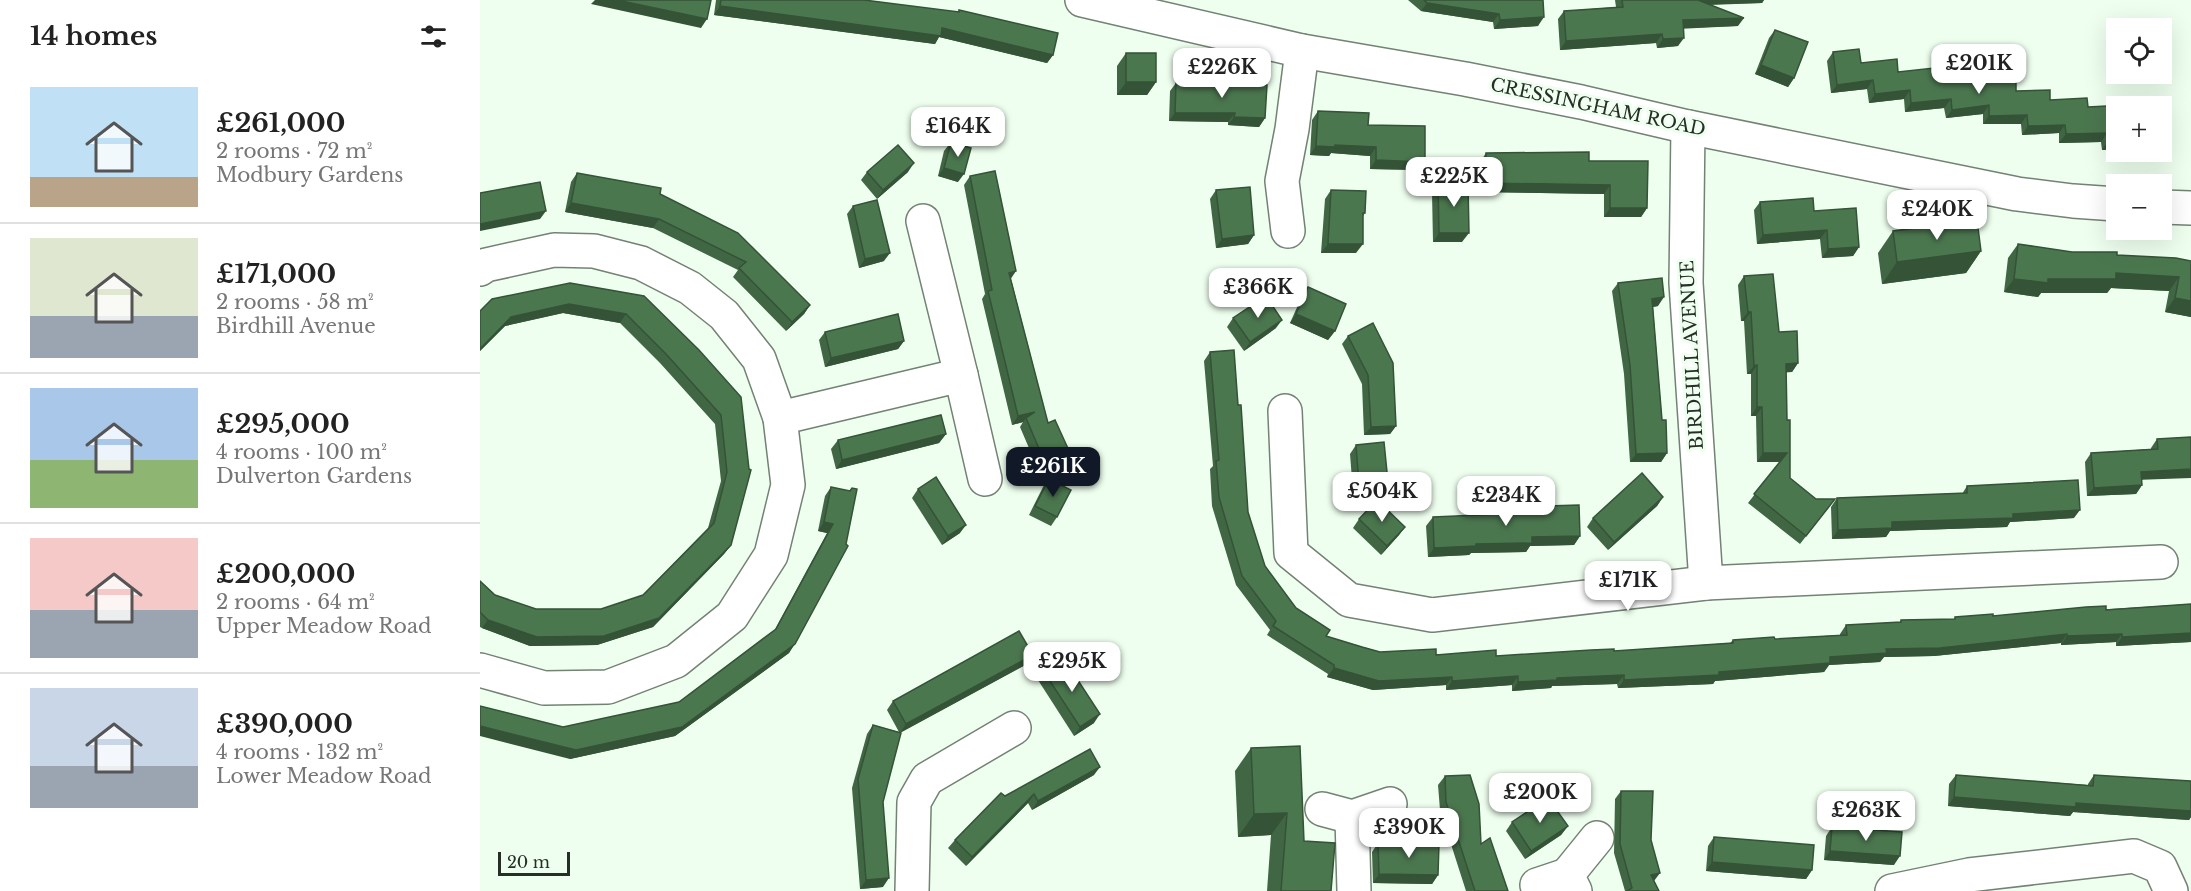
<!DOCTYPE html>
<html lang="en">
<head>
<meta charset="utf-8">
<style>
	body { margin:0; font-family:"Libre Baskerville",serif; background:#f6f6f6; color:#222; height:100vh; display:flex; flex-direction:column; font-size:22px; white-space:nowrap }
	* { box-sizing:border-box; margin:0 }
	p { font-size:20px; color:#767676 }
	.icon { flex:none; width:33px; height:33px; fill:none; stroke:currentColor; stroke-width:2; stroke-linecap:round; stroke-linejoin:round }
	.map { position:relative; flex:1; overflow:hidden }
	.sheet { display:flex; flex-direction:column; background:#fff; width:480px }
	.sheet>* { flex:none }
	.tools { position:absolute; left:1626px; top:18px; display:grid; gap:12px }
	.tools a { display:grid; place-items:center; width:66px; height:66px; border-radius:0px; background:#fff; box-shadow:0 6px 24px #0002; font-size:30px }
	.scale { position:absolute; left:18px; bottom:15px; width:72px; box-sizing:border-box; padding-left:6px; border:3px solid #272d27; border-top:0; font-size:16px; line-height:21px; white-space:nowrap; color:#272d27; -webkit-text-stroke:4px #eeffef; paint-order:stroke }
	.price { position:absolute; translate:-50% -51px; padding:0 14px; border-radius:12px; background:#fff; color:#222; font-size:20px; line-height:39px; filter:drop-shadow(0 2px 3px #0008) }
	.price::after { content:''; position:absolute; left:50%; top:36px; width:18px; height:14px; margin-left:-9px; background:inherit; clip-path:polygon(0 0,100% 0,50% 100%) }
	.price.current { background:#111827; color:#fff }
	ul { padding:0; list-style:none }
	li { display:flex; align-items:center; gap:18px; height:150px; padding:0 30px }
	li+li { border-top:2px solid #e0e0e0 }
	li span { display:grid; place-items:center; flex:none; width:168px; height:120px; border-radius:0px; color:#555 }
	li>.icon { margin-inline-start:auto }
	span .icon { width:72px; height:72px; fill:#fffc; stroke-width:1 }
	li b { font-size:26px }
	h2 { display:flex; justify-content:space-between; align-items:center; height:72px; padding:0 30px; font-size:26px }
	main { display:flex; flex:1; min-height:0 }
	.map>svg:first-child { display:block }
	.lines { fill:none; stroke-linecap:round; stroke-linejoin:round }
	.minor-casing { stroke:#738274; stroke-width:36 }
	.minor { stroke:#fff; stroke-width:33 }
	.wall { fill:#406644 }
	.shaded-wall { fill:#345337 }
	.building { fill:#4b774f; stroke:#345337; stroke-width:1.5 }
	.labels { text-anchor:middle; stroke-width:6; stroke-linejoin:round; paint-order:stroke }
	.street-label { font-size:18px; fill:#272d27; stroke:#eeffef }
</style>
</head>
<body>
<main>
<section class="sheet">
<h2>14 homes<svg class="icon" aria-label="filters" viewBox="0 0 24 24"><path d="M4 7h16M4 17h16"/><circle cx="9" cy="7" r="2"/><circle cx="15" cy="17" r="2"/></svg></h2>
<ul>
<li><span style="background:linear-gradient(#bfe0f5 75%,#b9a48a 0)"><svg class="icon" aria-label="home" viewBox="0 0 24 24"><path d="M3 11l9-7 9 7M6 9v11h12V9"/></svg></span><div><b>£261,000</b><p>2 rooms · 72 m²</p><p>Modbury Gardens</p></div></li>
<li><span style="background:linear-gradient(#dfe7d0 65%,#9aa5b1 0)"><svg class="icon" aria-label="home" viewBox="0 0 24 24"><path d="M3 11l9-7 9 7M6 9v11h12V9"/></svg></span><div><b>£171,000</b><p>2 rooms · 58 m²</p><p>Birdhill Avenue</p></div></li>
<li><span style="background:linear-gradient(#a9c7e8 60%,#8fb573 0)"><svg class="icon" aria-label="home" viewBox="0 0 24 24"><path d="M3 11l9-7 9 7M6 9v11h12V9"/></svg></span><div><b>£295,000</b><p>4 rooms · 100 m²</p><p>Dulverton Gardens</p></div></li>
<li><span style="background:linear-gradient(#f6c9c9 60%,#9aa5b1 0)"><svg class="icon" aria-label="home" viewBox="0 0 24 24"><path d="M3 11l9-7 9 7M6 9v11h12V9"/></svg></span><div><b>£200,000</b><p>2 rooms · 64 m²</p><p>Upper Meadow Road</p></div></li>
<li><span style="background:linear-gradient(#c9d6e8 65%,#9aa5b1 0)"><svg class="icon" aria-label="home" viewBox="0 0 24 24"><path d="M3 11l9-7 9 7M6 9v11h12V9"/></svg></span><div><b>£390,000</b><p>4 rooms · 132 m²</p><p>Lower Meadow Road</p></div></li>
</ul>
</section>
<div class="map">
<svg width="1711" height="891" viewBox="0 0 1711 891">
	<rect width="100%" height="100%" fill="#eeffef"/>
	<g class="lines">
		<g class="minor-casing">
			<g id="minor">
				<polyline points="602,0 822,51 985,79 1101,102 1208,127 1537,194 1593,201 1636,204"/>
				<polyline points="1208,127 1206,283 1226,583 1681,562"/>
				<polyline points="1682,207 1711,208"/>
				<polyline points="808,231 802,181 812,129 822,51"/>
				<polyline points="0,269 6,265 74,250 114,251 161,263 210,288 244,315 279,359 300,418 308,485 291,555 252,616 196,661 128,687 64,688 0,670"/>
				<polyline points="481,375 505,479"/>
				<polyline points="805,411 811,553 869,600 952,615 1226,583"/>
				<polyline points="300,418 481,375 443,221"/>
				<polyline points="842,809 872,817"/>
				<polyline points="1057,885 1087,875"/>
				<polyline points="432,891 434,802 447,779 534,728"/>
				<polyline points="874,891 872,817 910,804"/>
				<polyline points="1095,891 1087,875 1117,838"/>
				<polyline points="1412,891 1489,875 1654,856 1680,867 1691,891"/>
			</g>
		</g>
		<use href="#minor" class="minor"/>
	</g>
	<g class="wall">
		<polygon points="236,0 384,0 478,12 479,10 573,55 567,63 459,37 455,44 234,15"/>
		<polygon points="928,0 1063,0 1058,26 1014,29 1013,22 941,11"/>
		<polygon points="1135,0 1284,0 1282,3 1230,5 1258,26 1204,28 1198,46 1177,48 1176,43 1080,50 1078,19 1084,11 1136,7"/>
		<polygon points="1295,30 1314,78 1308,87 1275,74 1289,38"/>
		<polygon points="1353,52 1381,63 1418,72 1455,79 1495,82 1570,100 1608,107 1664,104 1636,149 1622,150 1621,142 1579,143 1579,133 1542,135 1541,124 1503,124 1503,114 1466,118 1464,108 1425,112 1424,99 1389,103 1387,89 1351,93 1347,61"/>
		<polygon points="646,53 676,82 667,95 637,95 637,66"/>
		<polygon points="730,79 748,83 785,118 779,127 748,125 748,122 689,121 690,91 696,83 726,84"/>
		<polygon points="838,111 888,125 945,162 939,170 890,169 890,156 851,153 849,156 830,155 832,120"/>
		<polygon points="471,142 478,182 458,176 464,151"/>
		<polygon points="1006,153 1109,161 1167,208 1161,217 1124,217 1124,194 1000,192 1000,162"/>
		<polygon points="387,172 428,172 397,199 381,180"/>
		<polygon points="97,173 180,194 330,305 324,314 306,331 253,277 258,270 173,228 85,212 91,182"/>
		<polygon points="490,176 531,279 568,423 585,463 579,466 573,477 563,481 540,427 543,422 532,425 502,299 505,294 484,185"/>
		<polygon points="958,184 982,242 953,242 952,193"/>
		<polygon points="736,190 774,235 768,244 736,248 730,199"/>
		<polygon points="851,190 885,213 883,216 876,253 841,253 845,199"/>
		<polygon points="1280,202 1334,211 1379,247 1373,256 1342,258 1340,239 1277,244 1274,210"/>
		<polygon points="373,206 404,261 379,268 367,214"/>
		<polygon points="1413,231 1501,251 1486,273 1402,284 1398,253"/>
		<polygon points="1538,244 1592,252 1637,255 1711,261 1711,317 1685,312 1689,291 1631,288 1627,293 1561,293 1558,297 1524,292 1528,258"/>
		<polygon points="1264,276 1318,363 1312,372 1306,372 1307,420 1310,478 1336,499 1349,507 1320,544 1268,503 1300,462 1277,462 1276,416 1271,416 1271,374 1267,374 1264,321 1261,321 1258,285"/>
		<polygon points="1138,283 1178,306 1173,307 1182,420 1187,453 1181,462 1150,462 1144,374 1132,291"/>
		<polygon points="828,287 855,331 848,340 810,323 822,296"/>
		<polygon points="164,296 261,397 251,545 244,554 173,627 117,645 50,646 2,628 0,627 0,581 15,595 56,609 121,609 163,595 228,528 241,481 235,424 180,363 140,323 83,313 25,326 0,351 0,311"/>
		<polygon points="753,318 796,328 764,351 747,327"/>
		<polygon points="345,332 424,341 418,349 345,367 339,340"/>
		<polygon points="868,336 916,426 910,434 884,435 882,384 862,344"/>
		<polygon points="730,352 758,405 768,512 785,566 816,608 846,636 900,652 1016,656 1134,651 1250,643 1253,640 1295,639 1360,635 1360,634 1366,625 1420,622 1421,620 1474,619 1475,617 1513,616 1711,604 1711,642 1636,646 1636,642 1581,645 1581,643 1454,656 1404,657 1400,662 1349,665 1344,672 1235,681 1233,684 1138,688 1137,684 1072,686 1071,688 1032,691 1032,685 966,690 966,685 893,690 847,677 848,674 787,635 790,630 756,585 732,506 730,469 733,466 724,361"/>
		<polygon points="466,434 459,443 356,469 351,449 358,440"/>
		<polygon points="1711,437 1662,480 1662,485 1656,494 1607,496 1605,462 1611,453 1671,449 1671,448 1677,439"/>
		<polygon points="876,445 908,482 902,490 873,492 870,454"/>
		<polygon points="569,479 577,517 571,526 549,515 563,487"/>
		<polygon points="1487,486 1594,518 1530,522 1527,527 1410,531 1406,537 1352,539 1351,507 1357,498 1482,494"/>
		<polygon points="351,487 369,491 372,488 366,544 309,653 195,736 90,759 83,727 199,702 294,631 347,533 338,531 345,496"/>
		<polygon points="438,489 480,533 462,545 432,498"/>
		<polygon points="1183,497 1177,506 1128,550 1107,527 1113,518"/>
		<polygon points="1067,506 1100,536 1094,545 1050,546 1046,552 991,553 989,555 948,557 946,526 953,517 1062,512"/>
		<polygon points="879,519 925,527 919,535 901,555 873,528"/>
		<polygon points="553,655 547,664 421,732 403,802 403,887 380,889 372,788 387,734 393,725 419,732 407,710 413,701"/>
		<polygon points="564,672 614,723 594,736 558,680"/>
		<polygon points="771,748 824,841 851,891 787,891 791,835 758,837 755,771"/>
		<polygon points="614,775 552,810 548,803 486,866 468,848 475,840 525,796"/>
		<polygon points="1476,775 1608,785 1608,784 1614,775 1711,781 1711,817 1709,820 1593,812 1590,816 1468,806 1469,784"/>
		<polygon points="965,776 1001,844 1028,891 986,891 960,810 958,785"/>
		<polygon points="1141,791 1171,840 1174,882 1179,891 1145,891 1134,853 1135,799"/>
		<polygon points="1032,822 1088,826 1081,835 1045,859 1026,831"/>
		<polygon points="1352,827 1414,865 1344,860 1346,836"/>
		<polygon points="1234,837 1332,870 1326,879 1226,871 1228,846"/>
		<polygon points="898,843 958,875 952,884 893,883 892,852"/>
	</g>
	<g class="shaded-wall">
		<polygon points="115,0 137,0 227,19 221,28 111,4"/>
		<polygon points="1211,0 1284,0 1282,3 1207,5"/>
		<polygon points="947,3 1019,14 1013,22 941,11"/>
		<polygon points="240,6 462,28 573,55 567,63 459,37 455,44 234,15"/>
		<polygon points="1064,17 1058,26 1014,29 1020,20"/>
		<polygon points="1264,18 1258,26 1197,29 1203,20"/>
		<polygon points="1182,34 1176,43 1080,50 1086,41"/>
		<polygon points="1204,38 1198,46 1177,48 1183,39"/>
		<polygon points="1281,65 1314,78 1308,87 1275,74"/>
		<polygon points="1393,80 1387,89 1351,93 1357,85"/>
		<polygon points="646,82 676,82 667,95 637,95"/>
		<polygon points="1430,90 1424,99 1389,103 1395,94"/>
		<polygon points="1471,99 1464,108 1425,112 1431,103"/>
		<polygon points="1509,105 1503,114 1466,118 1472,110"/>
		<polygon points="695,113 755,113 748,122 689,121"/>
		<polygon points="1547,115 1541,124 1503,124 1509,116"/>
		<polygon points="754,117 785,118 779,127 748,125"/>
		<polygon points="1585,125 1579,133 1542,135 1548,126"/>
		<polygon points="1627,133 1621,142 1579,143 1586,134"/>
		<polygon points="1628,141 1636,141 1636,149 1622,150"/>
		<polygon points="855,145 896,147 890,156 851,153 849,156 830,155 836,146"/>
		<polygon points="896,160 945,162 939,170 890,169"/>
		<polygon points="434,163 428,172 397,199 403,190"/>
		<polygon points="464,168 484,174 478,182 458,176"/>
		<polygon points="1006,183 1130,185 1124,194 1000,192"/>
		<polygon points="91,203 179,219 173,228 85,212"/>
		<polygon points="1130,208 1167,208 1161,217 1124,217"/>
		<polygon points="66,211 60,219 0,231 0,224"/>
		<polygon points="1347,230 1340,239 1277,244 1283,235"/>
		<polygon points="959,233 989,233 982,242 953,242"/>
		<polygon points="774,235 768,244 736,248 742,239"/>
		<polygon points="848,244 883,244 876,253 841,253"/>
		<polygon points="1379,247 1373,256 1342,258 1348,249"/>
		<polygon points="1501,251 1486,273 1402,284 1417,262"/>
		<polygon points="410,253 404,261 379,268 385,259"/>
		<polygon points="536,271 530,280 529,273"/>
		<polygon points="1636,273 1699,277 1689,291 1631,288 1627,293 1561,293 1558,297 1524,292 1534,279 1568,279"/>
		<polygon points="1184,297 1178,306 1166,308 1172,299"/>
		<polygon points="1695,298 1711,301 1711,317 1685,312"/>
		<polygon points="89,304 146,314 140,323 83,313 25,326 0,351 0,349 31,317"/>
		<polygon points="330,305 324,314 306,331 312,322"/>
		<polygon points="1268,312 1271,312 1264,321 1261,321"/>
		<polygon points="816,314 855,331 848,340 810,323"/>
		<polygon points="802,320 796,328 764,351 770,342"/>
		<polygon points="424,341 418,349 345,367 351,358"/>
		<polygon points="1318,363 1312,372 1299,373 1306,364"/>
		<polygon points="1277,365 1271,374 1267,374 1274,366"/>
		<polygon points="1277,407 1282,407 1276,416 1271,416"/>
		<polygon points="555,412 546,418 543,422 532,425 538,416"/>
		<polygon points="916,426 910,434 884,435 891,427"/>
		<polygon points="466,434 459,443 356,469 362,460"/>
		<polygon points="1187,453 1181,462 1150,462 1156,454"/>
		<polygon points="1283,453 1307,453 1301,462 1277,462"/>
		<polygon points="591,455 585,463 571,469 578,460"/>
		<polygon points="580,468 573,477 563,481 569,472"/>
		<polygon points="1711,469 1711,478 1655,480 1661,472"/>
		<polygon points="908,482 902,490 873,492 879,484"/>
		<polygon points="1662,485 1656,494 1607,496 1614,488"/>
		<polygon points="1183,497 1177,506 1128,550 1134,542"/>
		<polygon points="1600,510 1594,518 1530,522 1527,527 1410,531 1406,537 1352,539 1358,530 1412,522"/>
		<polygon points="344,522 353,524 347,533 338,531"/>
		<polygon points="486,525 480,533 462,545 468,536"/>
		<polygon points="925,527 919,535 901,555 907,546"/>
		<polygon points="1100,536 1094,545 1050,546 1046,552 991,553 989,555 948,557 954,548 1052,537"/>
		<polygon points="251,545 244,554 173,627 117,645 50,646 2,628 8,620 124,636"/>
		<polygon points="1711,633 1711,642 1636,646 1642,637"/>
		<polygon points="1587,634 1581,643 1454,656 1404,657 1400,662 1349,665 1344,672 1235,681 1233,684 1138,688 1144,680 1239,672 1406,649"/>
		<polygon points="1642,634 1636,642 1581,645 1587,636"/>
		<polygon points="315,644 309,653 195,736 90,759 0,736 0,726 96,750 202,727"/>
		<polygon points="553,655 547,664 420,733 426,724"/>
		<polygon points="854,668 972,677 966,685 893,690 847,677"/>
		<polygon points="1144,675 1137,684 1072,686 1071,688 1032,691 1038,682 1077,678"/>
		<polygon points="1038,676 1032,685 966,690 972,681"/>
		<polygon points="620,714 614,723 594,736 600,727"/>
		<polygon points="620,767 614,775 552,810 558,801"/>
		<polygon points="554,794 548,803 486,866 492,857"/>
		<polygon points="1474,797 1596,803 1711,811 1711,817 1709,820 1593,812 1590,816 1468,806"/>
		<polygon points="807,813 791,835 758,837 774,814"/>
		<polygon points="1088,826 1081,835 1045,859 1051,851"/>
		<polygon points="1350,851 1420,856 1414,865 1344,860"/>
		<polygon points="1232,862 1332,870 1326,879 1226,871"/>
		<polygon points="1180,873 1174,881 1171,875"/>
		<polygon points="899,874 958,875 952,884 893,883"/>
		<polygon points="409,878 403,887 380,889 386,880"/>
	</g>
	<g class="building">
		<polygon points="137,0 231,0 227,19"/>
		<polygon points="241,0 384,0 479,12 479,10 578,33 573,55 462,28 461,36 240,6"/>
		<polygon points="944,0 1063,0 1064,17 1020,20 1019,14 947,3"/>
		<polygon points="1142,0 1218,0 1264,18 1203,20 1204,38 1183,39 1182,34 1086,41 1084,11 1143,7"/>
		<polygon points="1295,30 1328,42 1314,78 1281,65"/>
		<polygon points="1379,49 1381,63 1417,59 1418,72 1454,68 1455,79 1494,74 1495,82 1536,80 1536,91 1570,90 1570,100 1607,98 1608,107 1664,104 1664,106 1636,106 1636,141 1628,141 1627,133 1586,134 1585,125 1548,126 1547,115 1509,116 1509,105 1472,110 1471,99 1431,103 1430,90 1395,94 1393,80 1357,85 1353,52"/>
		<rect x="646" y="53" width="30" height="29"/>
		<polygon points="730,79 748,80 748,83 787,85 785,118 754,117 755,113 695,113 696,83 730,84"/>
		<polygon points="838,111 889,113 888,125 945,126 945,162 896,160 896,147 855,145 855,147 836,146"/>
		<polygon points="471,142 491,148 484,174 464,168"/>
		<polygon points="418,145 434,163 403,190 387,172"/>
		<polygon points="1109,152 1109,161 1168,161 1167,208 1130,208 1130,185 1006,183 1006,153"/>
		<polygon points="515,171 536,271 529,273 568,423 575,420 591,455 578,460 580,468 569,472 546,418 555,412 538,416 508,291 512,290 490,176"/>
		<polygon points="97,173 181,188 180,194 258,233 330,305 312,322 259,268 266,262 179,219 91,203"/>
		<polygon points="60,182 66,211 0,224 0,193"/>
		<polygon points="958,184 988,184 989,233 959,233"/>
		<polygon points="770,187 774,235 742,239 736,190"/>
		<polygon points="851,190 886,191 885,213 883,213 883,244 848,244"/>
		<polygon points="1333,198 1334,211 1376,208 1379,247 1348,249 1347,230 1283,235 1280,202"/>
		<polygon points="397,200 410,253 385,259 373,206"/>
		<polygon points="1497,220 1501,251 1417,262 1413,231"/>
		<polygon points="1538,244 1592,252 1637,252 1637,255 1696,258 1711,261 1711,301 1695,298 1699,277 1636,273 1636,279 1568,279 1568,283 1534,279"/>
		<polygon points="1293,274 1299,332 1317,331 1318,363 1306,364 1307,420 1310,420 1310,478 1336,499 1355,499 1326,536 1274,494 1307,453 1283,453 1282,407 1277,407 1277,365 1274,366 1271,312 1268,312 1264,276"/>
		<polygon points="1182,278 1184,297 1172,299 1182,420 1186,420 1187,453 1156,454 1150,365 1138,283"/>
		<polygon points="90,283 164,296 219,350 261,397 269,469 271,470 251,545 179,618 124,636 57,637 8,620 0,612 0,581 15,595 56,609 121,609 163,595 234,523 247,472 241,415 186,354 146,314 89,304 31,317 0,349 0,311 12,299"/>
		<polygon points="828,287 866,304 855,331 816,314"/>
		<polygon points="786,296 802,320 770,342 753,318"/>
		<polygon points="418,314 424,341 351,358 345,332"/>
		<polygon points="893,323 913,363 916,426 891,427 888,375 868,336"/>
		<polygon points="754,350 758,405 761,405 768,512 785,566 816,608 850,630 846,636 882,647 900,652 956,649 956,655 1016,650 1016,656 1111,650 1134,649 1134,651 1253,643 1253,640 1294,637 1295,639 1367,635 1366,625 1421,622 1421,620 1475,619 1475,617 1513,614 1513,616 1606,607 1626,606 1626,610 1711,604 1711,633 1642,637 1642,634 1587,636 1587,634 1460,648 1406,649 1407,653 1350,657 1350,663 1239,672 1239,675 1144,680 1144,675 1077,678 1077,680 1038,682 1038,676 972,681 972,677 899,681 854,668 854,665 793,626 796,621 762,576 739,497 736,461 739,460 730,352"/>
		<polygon points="461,415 466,434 362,460 358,440"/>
		<polygon points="1711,437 1711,469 1661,472 1662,485 1614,488 1611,453 1678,449 1677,439"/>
		<polygon points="904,442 908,482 879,484 876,445"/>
		<polygon points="1162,473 1183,497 1134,542 1113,518"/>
		<polygon points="456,477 486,525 468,536 438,489"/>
		<polygon points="569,479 591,490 577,517 555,506"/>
		<polygon points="1598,480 1600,510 1533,514 1533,518 1412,522 1412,528 1358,530 1357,498 1487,493 1487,486"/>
		<polygon points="351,487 370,491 372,488 377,489 366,544 368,546 315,644 202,727 96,750 0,726 0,706 83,727 199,702 296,629 353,524 344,522"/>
		<polygon points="897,500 925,527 907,546 879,519"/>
		<polygon points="1099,505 1100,536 1052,537 1052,543 996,544 996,546 954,548 953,517 1067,512 1067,506"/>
		<polygon points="539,631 553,655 426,724 413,701"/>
		<polygon points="584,659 620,714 600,727 564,672"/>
		<polygon points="393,725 421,733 403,802 409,878 386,880 378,779"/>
		<polygon points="820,746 824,841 855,843 851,891 801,891 807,813 774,814 771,748"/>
		<polygon points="610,749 620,767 558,801 554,794 492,857 475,840 521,793 525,796"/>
		<polygon points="990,775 999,804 1001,844 1010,838 1028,891 995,891 966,802 965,776"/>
		<polygon points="1476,775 1613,786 1614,775 1711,781 1711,811 1596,803 1596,807 1474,797"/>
		<polygon points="1141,791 1173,791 1171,840 1180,873 1171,875 1179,891 1147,891 1152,888 1140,844"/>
		<polygon points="1068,798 1088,826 1051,851 1032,822"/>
		<polygon points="1352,827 1422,832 1420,856 1350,851"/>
		<polygon points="1234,837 1334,845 1332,870 1232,862"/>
		<polygon points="898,843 959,844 958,875 899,874"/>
	</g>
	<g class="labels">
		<g class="street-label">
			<text transform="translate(1118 107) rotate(12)" y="6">CRESSINGHAM ROAD</text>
			<text transform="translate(1212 355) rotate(-93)" y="6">BIRDHILL AVENUE</text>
		</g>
	</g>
</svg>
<div class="tools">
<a><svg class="icon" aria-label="locate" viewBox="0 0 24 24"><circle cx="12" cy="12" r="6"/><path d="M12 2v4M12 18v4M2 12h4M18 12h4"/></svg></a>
<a>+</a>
<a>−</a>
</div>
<div class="scale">20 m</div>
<b class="price" style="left:1499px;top:95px">£201K</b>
<b class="price" style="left:742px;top:99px">£226K</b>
<b class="price" style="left:478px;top:158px">£164K</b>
<b class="price" style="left:974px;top:208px">£225K</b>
<b class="price" style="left:1457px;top:241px">£240K</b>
<b class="price" style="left:778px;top:319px">£366K</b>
<b class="price current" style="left:573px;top:498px">£261K</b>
<b class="price" style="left:902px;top:523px">£504K</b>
<b class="price" style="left:1026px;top:527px">£234K</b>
<b class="price" style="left:1148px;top:612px">£171K</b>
<b class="price" style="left:592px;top:693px">£295K</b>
<b class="price" style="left:1060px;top:824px">£200K</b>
<b class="price" style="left:1386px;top:842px">£263K</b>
<b class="price" style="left:929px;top:859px">£390K</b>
</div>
</main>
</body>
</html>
